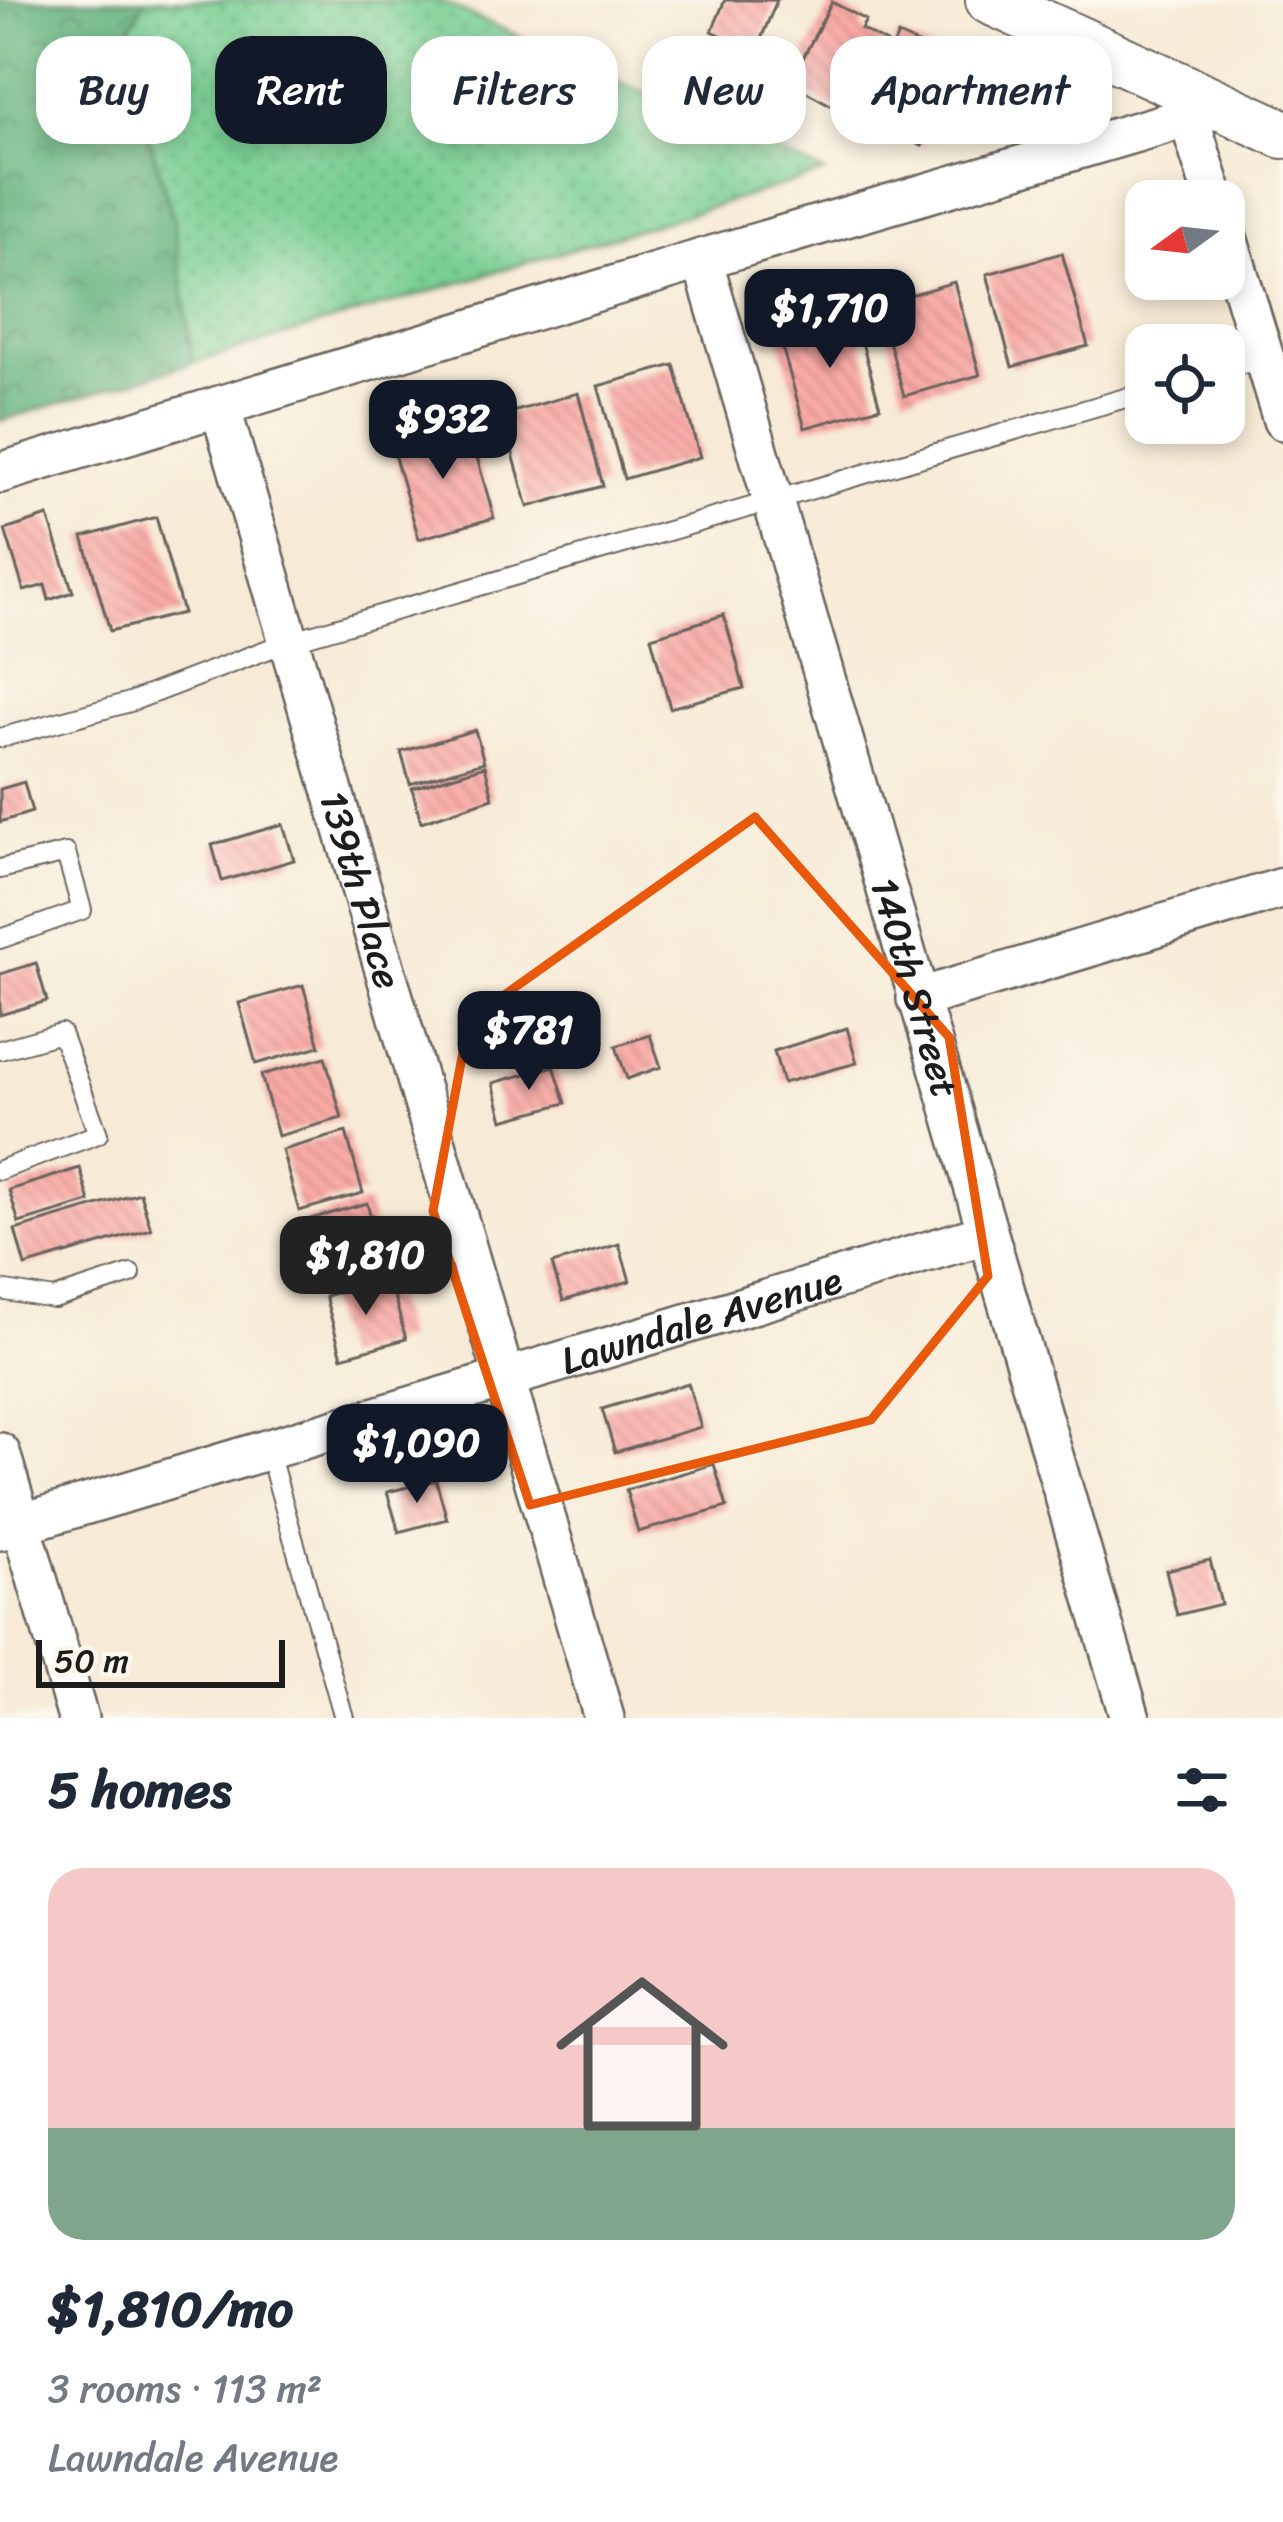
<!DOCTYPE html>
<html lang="en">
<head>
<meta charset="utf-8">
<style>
	body { margin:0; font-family:Sriracha,sans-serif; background:#f2f2f3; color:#1f2937; height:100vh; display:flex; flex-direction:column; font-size:45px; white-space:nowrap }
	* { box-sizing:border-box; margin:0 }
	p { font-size:39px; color:#747a83 }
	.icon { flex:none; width:66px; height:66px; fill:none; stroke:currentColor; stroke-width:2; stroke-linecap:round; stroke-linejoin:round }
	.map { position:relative; height:1718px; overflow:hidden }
	.sheet { display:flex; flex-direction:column; background:#fff; flex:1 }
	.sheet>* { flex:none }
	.guide { position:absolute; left:36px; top:36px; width:1212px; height:108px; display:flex; gap:24px }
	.needle { width:78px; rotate:255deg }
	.tools { position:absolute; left:1125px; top:180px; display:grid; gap:24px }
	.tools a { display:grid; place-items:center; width:120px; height:120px; border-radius:24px; background:#fff; box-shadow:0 6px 18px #0003; font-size:60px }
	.scale { position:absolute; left:36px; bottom:30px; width:249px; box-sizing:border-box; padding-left:12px; border:6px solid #1c1c1c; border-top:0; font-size:33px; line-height:42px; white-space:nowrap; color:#1c1c1c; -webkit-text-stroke:9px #fbf7ec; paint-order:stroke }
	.price { position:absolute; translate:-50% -102px; padding:0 27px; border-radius:24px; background:#111827; color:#fff; font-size:39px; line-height:78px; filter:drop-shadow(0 3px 6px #0008) }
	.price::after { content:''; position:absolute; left:50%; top:72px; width:36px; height:27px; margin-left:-18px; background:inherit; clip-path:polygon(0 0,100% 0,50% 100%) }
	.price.on { background:#222; color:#fff }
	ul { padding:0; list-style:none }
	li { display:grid; align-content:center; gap:24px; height:636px; padding:0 48px }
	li+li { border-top:3px solid #e0e1e3 }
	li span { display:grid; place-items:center; height:372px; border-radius:36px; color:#555 }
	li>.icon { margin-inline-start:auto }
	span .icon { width:216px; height:216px; fill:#fffc; stroke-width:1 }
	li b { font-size:51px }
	h2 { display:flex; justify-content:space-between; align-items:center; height:144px; padding:0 48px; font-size:51px }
	.pill { padding:0 42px; border-radius:36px; background:#fff; box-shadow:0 6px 18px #0003; font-size:42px; line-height:108px }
	.pill.on { background:#111827; color:#fff }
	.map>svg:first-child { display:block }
	.grass { fill:url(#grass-dots); stroke:#4a7658; stroke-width:3 }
	.forest { fill:url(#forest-crowns); stroke:#3f674c; stroke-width:3 }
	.building { fill:url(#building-back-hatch) }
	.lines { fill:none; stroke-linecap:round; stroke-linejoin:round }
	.service-casing { stroke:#69645d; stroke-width:22 }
	.minor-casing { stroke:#69645d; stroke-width:44 }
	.tertiary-casing { stroke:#69645d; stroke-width:52 }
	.service { stroke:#fff; stroke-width:18 }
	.minor { stroke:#fff; stroke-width:39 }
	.tertiary { stroke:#fff; stroke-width:48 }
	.marked { fill:none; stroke:#e8590c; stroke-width:9; stroke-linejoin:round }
	.labels { text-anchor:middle; stroke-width:10; stroke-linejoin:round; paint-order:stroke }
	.street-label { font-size:39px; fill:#1c1c1c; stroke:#fbf7ec }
</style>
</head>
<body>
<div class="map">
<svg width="1283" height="1718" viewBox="0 0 1283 1718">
	<defs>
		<pattern id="grass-dots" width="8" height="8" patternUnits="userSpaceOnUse" patternTransform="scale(3)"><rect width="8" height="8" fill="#79cf93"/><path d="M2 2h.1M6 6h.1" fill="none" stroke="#68b17e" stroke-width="1.8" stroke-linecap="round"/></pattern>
		<pattern id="forest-crowns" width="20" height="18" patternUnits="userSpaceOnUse" patternTransform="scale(3)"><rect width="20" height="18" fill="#62b27d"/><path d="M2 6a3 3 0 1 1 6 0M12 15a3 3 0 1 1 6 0" fill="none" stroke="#509066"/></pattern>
		<pattern id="building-back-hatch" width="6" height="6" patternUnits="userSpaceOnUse" patternTransform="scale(3)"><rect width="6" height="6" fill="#f9aaa6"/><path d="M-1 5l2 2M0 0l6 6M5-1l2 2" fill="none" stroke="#d5928e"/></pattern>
	</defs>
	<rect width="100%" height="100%" fill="#fbf7ec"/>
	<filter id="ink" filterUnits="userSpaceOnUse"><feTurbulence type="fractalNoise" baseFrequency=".00833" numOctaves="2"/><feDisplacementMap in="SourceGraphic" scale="24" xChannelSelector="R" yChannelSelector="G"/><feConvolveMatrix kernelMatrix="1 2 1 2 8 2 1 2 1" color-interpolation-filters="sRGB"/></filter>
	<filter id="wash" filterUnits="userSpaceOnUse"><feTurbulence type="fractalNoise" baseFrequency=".004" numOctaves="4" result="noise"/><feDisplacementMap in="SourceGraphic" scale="48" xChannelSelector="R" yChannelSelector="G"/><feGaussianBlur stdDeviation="2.7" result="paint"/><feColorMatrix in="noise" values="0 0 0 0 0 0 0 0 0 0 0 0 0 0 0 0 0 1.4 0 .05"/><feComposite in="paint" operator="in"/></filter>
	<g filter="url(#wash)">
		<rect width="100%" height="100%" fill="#f7ead6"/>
		<polygon class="grass" points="145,0 437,0 824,173 193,363 173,217 138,101 130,28"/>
		<polygon class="forest" points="0,0 145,0 130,28 138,101 173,217 193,363 0,421"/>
		<g id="blocks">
			<g class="building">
				<polygon points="725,0 777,0 756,51 712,31"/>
				<polygon points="832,2 866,20 861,29 887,43 849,115 790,83"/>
				<polygon points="898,35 934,51 927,67 952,78 922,146 861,119"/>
				<polygon points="676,67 708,79 695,113 664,100"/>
				<polygon points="1062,253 1088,346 1012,367 987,274"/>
				<polygon points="954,282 980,375 904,396 879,304"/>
				<polygon points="854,314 880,407 805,428 779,336"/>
				<polygon points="674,365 700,457 624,479 598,386"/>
				<polygon points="578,393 603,486 528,507 502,415"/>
				<polygon points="468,425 494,518 419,539 392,447"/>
				<polygon points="48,516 73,592 49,600 45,585 24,591 5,530"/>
				<polygon points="156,517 183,613 110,631 83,537"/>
				<polygon points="724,615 744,688 670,708 651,637"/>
				<polygon points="475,730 484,762 410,784 401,752"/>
				<polygon points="485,766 493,798 421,822 412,788"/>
				<polygon points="24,782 32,812 0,822 0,789"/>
				<polygon points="283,824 294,860 222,881 212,845"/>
				<polygon points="36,963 47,1001 0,1015 0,974"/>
				<polygon points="303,985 320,1046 256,1064 239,1003"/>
				<polygon points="847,1028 857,1063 783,1083 774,1051"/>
				<polygon points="650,1035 661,1067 627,1079 616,1046"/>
				<polygon points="325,1057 342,1118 278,1136 261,1075"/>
				<polygon points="554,1066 566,1103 503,1120 493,1083"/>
				<polygon points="346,1132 363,1193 299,1211 282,1150"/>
				<polygon points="80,1168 90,1202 19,1223 9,1190"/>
				<polygon points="140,1193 151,1229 25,1266 15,1230"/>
				<polygon points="367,1203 384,1264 320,1282 303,1221"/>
				<polygon points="619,1244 630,1281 563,1301 552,1264"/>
				<polygon points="389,1278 406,1339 342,1357 325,1296"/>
				<polygon points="688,1383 701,1427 615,1452 602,1409"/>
				<polygon points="714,1464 727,1507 638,1532 626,1490"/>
				<polygon points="436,1480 447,1519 399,1532 387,1492"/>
				<polygon points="1210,1560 1221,1604 1177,1615 1166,1570"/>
			</g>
		</g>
	</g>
	<g filter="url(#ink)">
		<use href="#blocks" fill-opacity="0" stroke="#69645d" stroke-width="3"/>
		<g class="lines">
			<g class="service-casing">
				<g id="service">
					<polyline points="1224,369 1265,358"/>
					<polyline points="0,738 130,702 287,642 1146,392"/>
					<polyline points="0,869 66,853 82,910 0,939"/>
					<polyline points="0,1050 61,1033 98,1134 0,1170"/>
					<polyline points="0,1290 54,1299 131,1274"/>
					<polyline points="268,1449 344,1718"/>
				</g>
			</g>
			<g class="minor-casing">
				<g id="minor">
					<polyline points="1188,115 1215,201"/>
					<polyline points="1224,228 1283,420"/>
					<path id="s1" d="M702,259L1130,1718"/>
					<path id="s2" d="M220,406L604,1718"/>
					<polyline points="0,473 702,259 1222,107"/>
					<polyline points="917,999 1283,888"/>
					<polyline points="0,1453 78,1718"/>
					<path id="s3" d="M0,1530L986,1234"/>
				</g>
			</g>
			<g class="tertiary-casing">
				<polyline id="tertiary" points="990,0 1283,134"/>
			</g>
			<use href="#service" class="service"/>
			<use href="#minor" class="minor"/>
			<use href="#tertiary" class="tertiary"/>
		</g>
	</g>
	<path class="marked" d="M755,817L949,1037L988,1276L871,1420L530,1505L433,1211L469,1020Z"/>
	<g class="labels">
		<g class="street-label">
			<text dy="14" stroke="none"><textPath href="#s2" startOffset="504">139th Place</textPath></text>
			<text dy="14" stroke="none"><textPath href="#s1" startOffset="759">140th Street</textPath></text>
			<text dy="14" stroke="none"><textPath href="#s3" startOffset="732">Lawndale Avenue</textPath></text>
		</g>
	</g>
</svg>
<div class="tools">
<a><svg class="needle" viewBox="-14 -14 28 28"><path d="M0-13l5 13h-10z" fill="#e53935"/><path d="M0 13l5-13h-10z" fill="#747a83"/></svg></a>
<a><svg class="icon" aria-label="locate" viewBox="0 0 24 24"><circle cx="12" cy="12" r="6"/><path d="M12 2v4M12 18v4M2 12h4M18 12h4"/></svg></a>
</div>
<div class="scale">50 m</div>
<b class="price" style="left:830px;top:371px">$1,710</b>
<b class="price" style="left:443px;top:482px">$932</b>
<b class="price" style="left:529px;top:1093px">$781</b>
<b class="price on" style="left:366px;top:1318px">$1,810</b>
<b class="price" style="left:417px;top:1506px">$1,090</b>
<div class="guide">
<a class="pill">Buy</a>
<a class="pill on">Rent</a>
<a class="pill">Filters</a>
<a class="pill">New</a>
<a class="pill">Apartment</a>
</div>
</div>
<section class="sheet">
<h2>5 homes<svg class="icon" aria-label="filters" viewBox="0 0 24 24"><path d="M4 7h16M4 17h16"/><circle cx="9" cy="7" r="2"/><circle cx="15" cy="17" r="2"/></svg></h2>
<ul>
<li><span style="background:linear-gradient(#f6c9c9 70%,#7fa58c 0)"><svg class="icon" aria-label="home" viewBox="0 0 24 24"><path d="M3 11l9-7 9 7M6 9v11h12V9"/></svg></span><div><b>$1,810/mo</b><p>3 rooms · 113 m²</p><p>Lawndale Avenue</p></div></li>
</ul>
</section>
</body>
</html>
